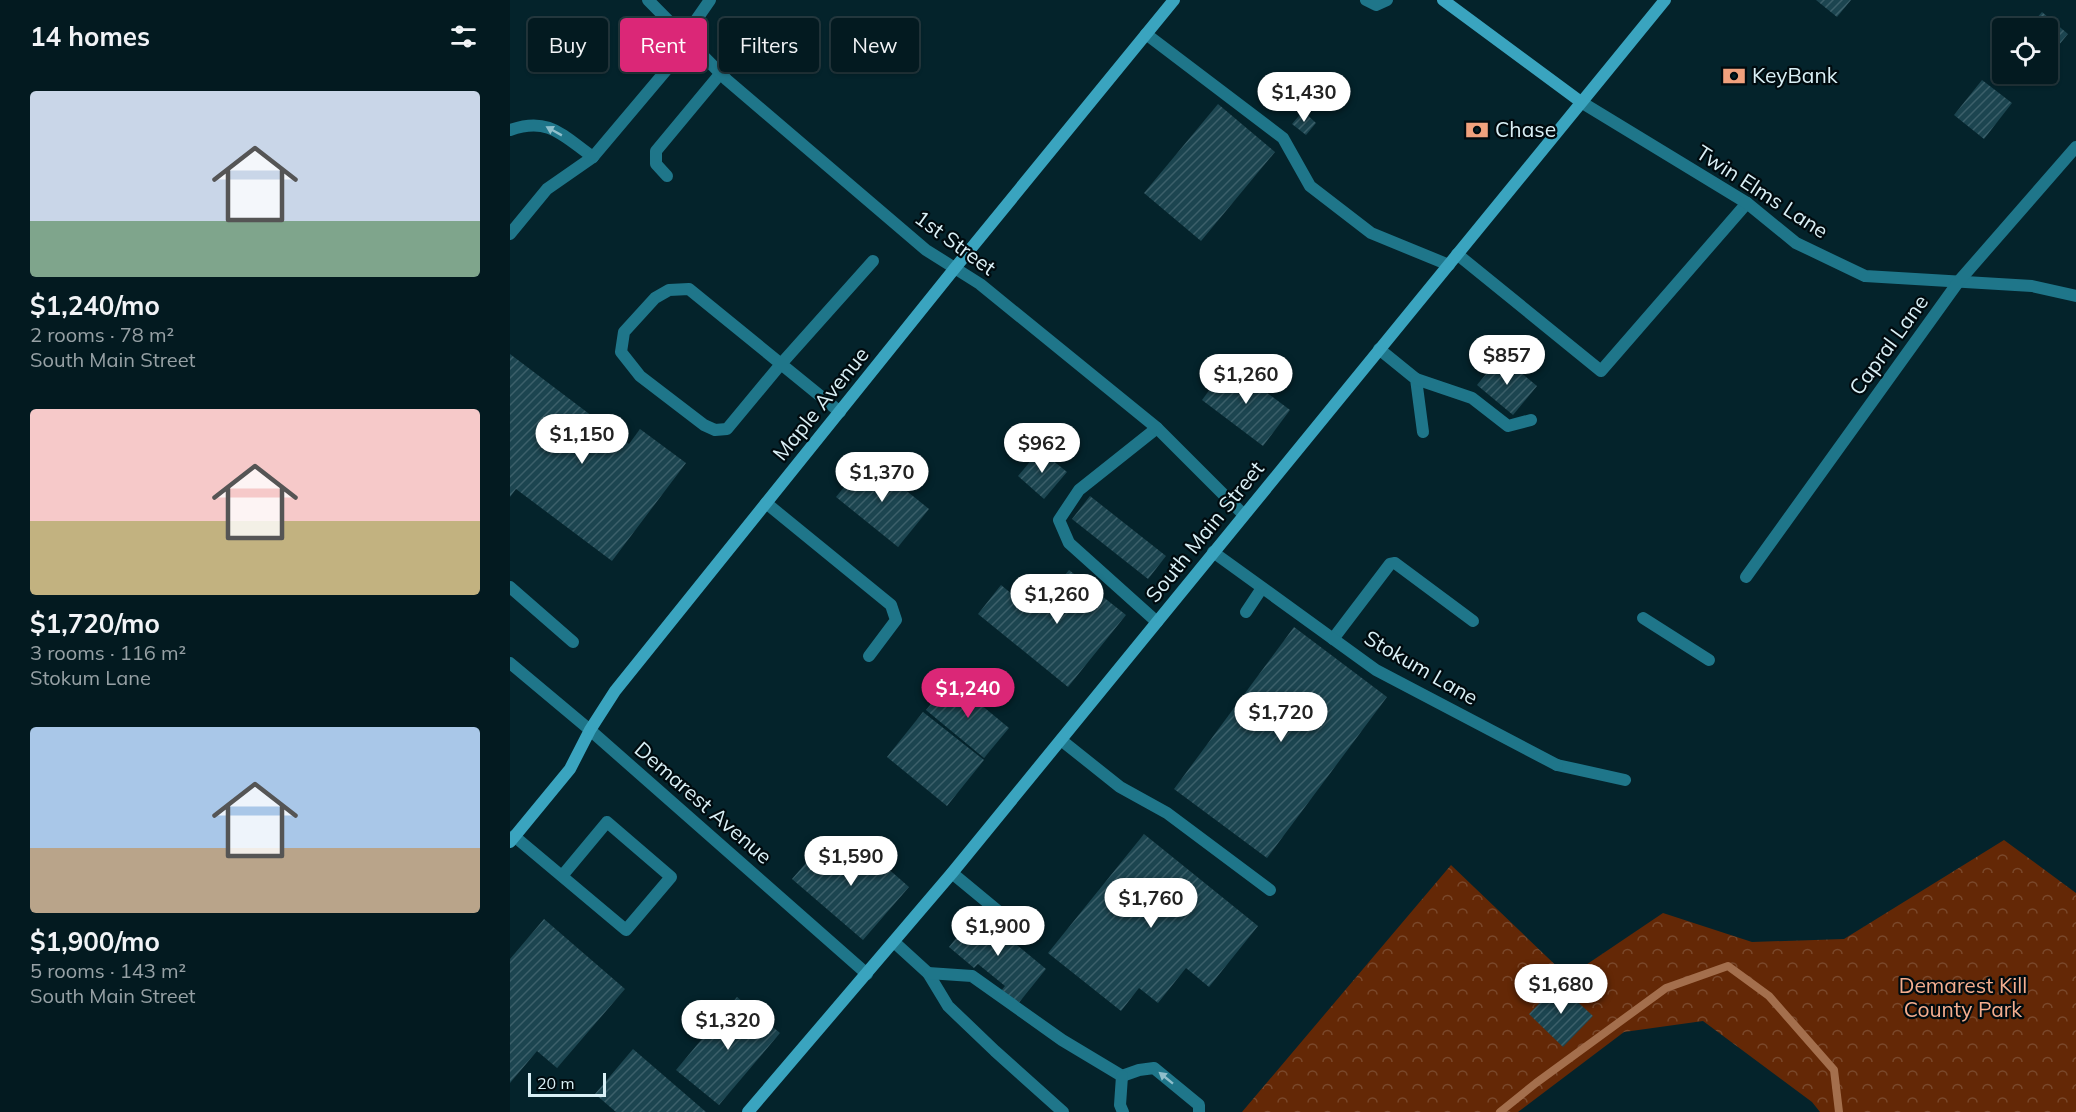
<!DOCTYPE html>
<html lang="en">
<head>
<meta charset="utf-8">
<style>
	body { margin:0; font-family:Mulish,sans-serif; background:#11272d; color:#f1f3f6; height:100vh; display:flex; flex-direction:column; font-size:22px; white-space:nowrap }
	* { box-sizing:border-box; margin:0 }
	p { font-size:20px; color:#97a1a5 }
	.icon { flex:none; width:33px; height:33px; fill:none; stroke:currentColor; stroke-width:2; stroke-linecap:round; stroke-linejoin:round }
	.map { position:relative; flex:1; overflow:hidden }
	.sheet { display:flex; flex-direction:column; background:#031a20; width:510px }
	.sheet>* { flex:none }
	.hud { position:absolute; left:18px; top:18px; width:570px; height:54px; display:flex; gap:12px }
	.controls { position:absolute; left:1482px; top:18px; display:grid; gap:12px }
	.controls a { display:grid; place-items:center; width:66px; height:66px; border-radius:6px; background:#031a20; box-shadow:0 2px 4px #0004,0 0 0 2px #24383e; font-size:30px }
	.scale { position:absolute; left:18px; bottom:15px; width:78px; box-sizing:border-box; padding-left:6px; border:3px solid #daf0f6; border-top:0; font-size:16px; line-height:21px; white-space:nowrap; color:#daf0f6; -webkit-text-stroke:4px #000b0f; paint-order:stroke }
	.price { position:absolute; translate:-50% -51px; padding:0 14px; border-radius:21px; background:#fff; color:#222; font-size:20px; line-height:39px; filter:drop-shadow(0 2px 3px #0008) }
	.price::after { content:''; position:absolute; left:50%; top:36px; width:18px; height:14px; margin-left:-9px; background:inherit; clip-path:polygon(0 0,100% 0,50% 100%) }
	.price.active { background:#db2777; color:#fff }
	ul { padding:0; list-style:none }
	li { display:grid; align-content:center; gap:12px; height:318px; padding:0 30px }
	li span { display:grid; place-items:center; height:186px; border-radius:6px; color:#555 }
	li>.icon { margin-inline-start:auto }
	span .icon { width:108px; height:108px; fill:#fffc; stroke-width:1 }
	li b { font-size:26px }
	h2 { display:flex; justify-content:space-between; align-items:center; height:72px; padding:0 30px; font-size:26px }
	.tag { padding:0 21px; border-radius:6px; background:#031a20; box-shadow:0 2px 4px #0004,0 0 0 2px #24383e; font-size:21px; line-height:54px }
	.tag.active { background:#db2777; color:#fff }
	main { display:flex; flex:1; min-height:0 }
	.map>svg:first-child { display:block }
	.park { fill:url(#park-crowns) }
	.lines { fill:none; stroke-linecap:round; stroke-linejoin:round }
	.stream { stroke:#a46f4d; stroke-width:8 }
	.building { fill:url(#building-hatch) }
	.lane { stroke:#1f768a; stroke-width:12 }
	.street { stroke:#1f768a; stroke-width:12 }
	.secondary { stroke:#3aa4bf; stroke-width:12 }
	.oneway { fill:#8fbfcb }
	.labels { text-anchor:middle; stroke-width:4.5; stroke-linejoin:round; paint-order:stroke }
	.poi-label { font-size:21px; fill:#daf0f6; stroke:#000b0f; text-anchor:start }
	.street-label { font-size:21px; fill:#daf0f6; stroke:#000b0f }
	.park-label { font-size:21px; fill:#f5ae8f; stroke:#000b0f }
</style>
</head>
<body>
<main>
<section class="sheet">
<h2>14 homes<svg class="icon" aria-label="filters" viewBox="0 0 24 24"><path d="M4 7h16M4 17h16"/><circle cx="9" cy="7" r="2"/><circle cx="15" cy="17" r="2"/></svg></h2>
<ul>
<li><span style="background:linear-gradient(#c9d6e8 70%,#7fa58c 0)"><svg class="icon" aria-label="home" viewBox="0 0 24 24"><path d="M3 11l9-7 9 7M6 9v11h12V9"/></svg></span><div><b>$1,240/mo</b><p>2 rooms · 78 m²</p><p>South Main Street</p></div></li>
<li><span style="background:linear-gradient(#f6c9c9 60%,#c2b280 0)"><svg class="icon" aria-label="home" viewBox="0 0 24 24"><path d="M3 11l9-7 9 7M6 9v11h12V9"/></svg></span><div><b>$1,720/mo</b><p>3 rooms · 116 m²</p><p>Stokum Lane</p></div></li>
<li><span style="background:linear-gradient(#a9c7e8 65%,#b9a48a 0)"><svg class="icon" aria-label="home" viewBox="0 0 24 24"><path d="M3 11l9-7 9 7M6 9v11h12V9"/></svg></span><div><b>$1,900/mo</b><p>5 rooms · 143 m²</p><p>South Main Street</p></div></li>
</ul>
</section>
<div class="map">
<svg width="1566" height="1112" viewBox="0 0 1566 1112">
	<defs>
		<pattern id="park-crowns" width="20" height="18" patternUnits="userSpaceOnUse" patternTransform="scale(1.5)"><rect width="20" height="18" fill="#642806"/><path d="M2 6a3 3 0 1 1 6 0M12 15a3 3 0 1 1 6 0" fill="none" stroke="#7a482b"/></pattern>
		<pattern id="building-hatch" width="6" height="6" patternUnits="userSpaceOnUse" patternTransform="scale(1.5)"><rect width="6" height="6" fill="#1c4550"/><path d="M-1 1l2-2M0 6l6-6M5 7l2-2" fill="none" stroke="#3c606a"/></pattern>
	</defs>
	<rect width="100%" height="100%" fill="#04232b"/>
	<polygon class="park" points="1494,840 1566,893 1566,1112 1310,1112 1302,1102 1193,1021 1114,1032 1008,1112 732,1112 941,865 1058,977 1153,913 1242,942 1334,939"/>
	<g class="lines">
		<polyline class="stream" points="990,1112 1026,1083 1156,988 1218,966 1259,996 1324,1070 1329,1112"/>
	</g>
	<g class="building">
		<polygon points="1306,0 1341,0 1327,17"/>
		<polygon points="1532,12 1558,34 1538,58 1538,28 1518,28"/>
		<polygon points="1472,80 1502,103 1474,139 1444,115"/>
		<polygon points="708,104 765,152 691,241 634,193"/>
		<polygon points="793,111 806,123 796,135 782,124"/>
		<polygon points="0,354 119,444 130,429 176,463 102,561 6,489 0,497"/>
		<polygon points="991,356 1027,386 1003,415 967,385"/>
		<polygon points="719,364 780,410 753,446 692,400"/>
		<polygon points="530,450 557,472 534,499 508,476"/>
		<polygon points="357,459 419,509 388,547 326,497"/>
		<polygon points="580,496 656,556 638,579 562,519"/>
		<polygon points="559,570 616,615 558,687 468,614 491,585 524,612"/>
		<polygon points="784,627 877,697 757,858 664,789"/>
		<polygon points="441,680 499,728 474,758 416,710"/>
		<polygon points="413,712 474,760 437,806 377,757"/>
		<polygon points="634,834 748,926 699,987 676,968 648,1003 629,988 611,1011 538,953"/>
		<polygon points="314,842 336,861 350,844 399,887 353,940 282,879"/>
		<polygon points="467,912 536,969 507,1005 490,992 495,986 468,964 464,968 439,947"/>
		<polygon points="34,919 115,989 47,1068 27,1051 0,1083 0,959"/>
		<polygon points="1048,984 1083,1016 1053,1047 1019,1014"/>
		<polygon points="227,997 270,1033 209,1105 166,1070"/>
		<polygon points="123,1049 196,1112 106,1112 85,1094"/>
	</g>
	<g class="lines">
		<g class="lane">
			<polyline points="856,0 866,5 877,0"/>
			<polyline points="636,34 773,138 800,186 861,233 939,265"/>
			<path d="M0,130C39,116 53,136 83,157"/>
			<polyline points="157,176 146,164 146,151 210,74"/>
			<polyline points="0,234 37,189 83,157 180,42"/>
			<polyline points="947,254 1091,371 1237,203"/>
			<polyline points="869,349 906,379 913,432"/>
			<polyline points="906,379 962,398 998,426 1021,420"/>
			<polyline points="330,412 179,289 159,290 145,298 114,332 111,352 130,376 194,425 205,430 217,429 271,364 363,261"/>
			<polyline points="647,428 569,490 549,520 559,543 647,622"/>
			<polyline points="256,503 381,605 386,620 359,656"/>
			<polyline points="0,587 63,642"/>
			<polyline points="736,612 752,588"/>
			<polyline points="1133,618 1199,660"/>
			<polyline points="823,639 880,564 885,563 963,621"/>
			<polyline points="551,740 610,787 657,813 760,890"/>
			<polyline points="1047,765 1115,780"/>
			<polyline points="4,836 116,930 161,877 97,822 52,876"/>
			<polyline points="442,873 505,925"/>
			<polyline points="384,942 418,973 438,1006 485,1051 553,1112"/>
			<polyline points="418,973 462,976 552,1040 612,1076"/>
			<polyline points="612,1076 629,1070 644,1068 689,1105 689,1112"/>
			<polyline points="612,1076 610,1105 613,1112"/>
		</g>
		<g class="street">
			<polyline points="138,0 217,80 416,250 470,284 647,428 733,514"/>
			<polyline points="175,36 200,0"/>
			<polyline points="1071,102 1237,203 1286,243 1355,276 1522,286 1566,296"/>
			<polyline points="703,552 866,670 1047,765"/>
			<polyline points="1236,577 1449,281 1566,147"/>
			<polyline points="0,663 80,730 357,974"/>
		</g>
		<g class="secondary">
			<polyline points="933,0 1071,102"/>
			<polyline points="0,842 60,769 80,730 105,691 445,268 664,0"/>
			<polyline points="238,1112 442,873 1155,0"/>
		</g>
	</g>
	<defs><path id="oneway-solid" d="M-6-.8H1V-3.2L6.5 0L1 3.2V.8H-6Z" transform="scale(1.5)"/></defs>
	<g class="oneway">
		<use href="#oneway-solid" transform="translate(44 131) rotate(-151)"/>
		<use href="#oneway-solid" transform="translate(656 1078) rotate(-141)"/>
	</g>
	<defs>
		<g id="bank-bare" transform="scale(1.8)"><path d="M-6-4H6V4H-6ZM0-2.3a2.3 2.3 0 1 0 0 4.6a2.3 2.3 0 1 0 0-4.6Z" fill="#f1a17d" stroke="#000b0f" stroke-width="2.5" paint-order="stroke"/></g>
	</defs>
	<g fill-rule="evenodd">
		<use href="#bank-bare" x="1224" y="76"/>
		<use href="#bank-bare" x="967" y="130"/>
	</g>
	<g class="labels">
		<g class="poi-label">
			<text x="1242" y="83">KeyBank</text>
			<text x="985" y="137">Chase</text>
		</g>
		<g class="street-label">
			<text transform="translate(1252 192) rotate(33)" y="7">Twin Elms Lane</text>
			<text transform="translate(445 243) rotate(36)" y="7">1st Street</text>
			<text transform="translate(1379 345) rotate(-54)" y="7">Capral Lane</text>
			<text transform="translate(311 404) rotate(-51)" y="7">Maple Avenue</text>
			<text transform="translate(695 532) rotate(-51)" y="7">South Main Street</text>
			<text transform="translate(911 668) rotate(30)" y="7">Stokum Lane</text>
			<text transform="translate(193 803) rotate(41)" y="7">Demarest Avenue</text>
		</g>
		<g class="park-label">
			<text x="1453" y="993">Demarest Kill<tspan x="1453" dy="24">County Park</tspan></text>
		</g>
	</g>
</svg>
<div class="controls">
<a><svg class="icon" aria-label="locate" viewBox="0 0 24 24"><circle cx="12" cy="12" r="6"/><path d="M12 2v4M12 18v4M2 12h4M18 12h4"/></svg></a>
</div>
<div class="scale">20 m</div>
<b class="price" style="left:794px;top:123px">$1,430</b>
<b class="price" style="left:997px;top:386px">$857</b>
<b class="price" style="left:736px;top:405px">$1,260</b>
<b class="price" style="left:72px;top:465px">$1,150</b>
<b class="price" style="left:532px;top:474px">$962</b>
<b class="price" style="left:372px;top:503px">$1,370</b>
<b class="price" style="left:547px;top:625px">$1,260</b>
<b class="price active" style="left:458px;top:719px">$1,240</b>
<b class="price" style="left:771px;top:743px">$1,720</b>
<b class="price" style="left:341px;top:887px">$1,590</b>
<b class="price" style="left:641px;top:929px">$1,760</b>
<b class="price" style="left:488px;top:957px">$1,900</b>
<b class="price" style="left:1051px;top:1015px">$1,680</b>
<b class="price" style="left:218px;top:1051px">$1,320</b>
<div class="hud">
<a class="tag">Buy</a>
<a class="tag active">Rent</a>
<a class="tag">Filters</a>
<a class="tag">New</a>
</div>
</div>
</main>
</body>
</html>
